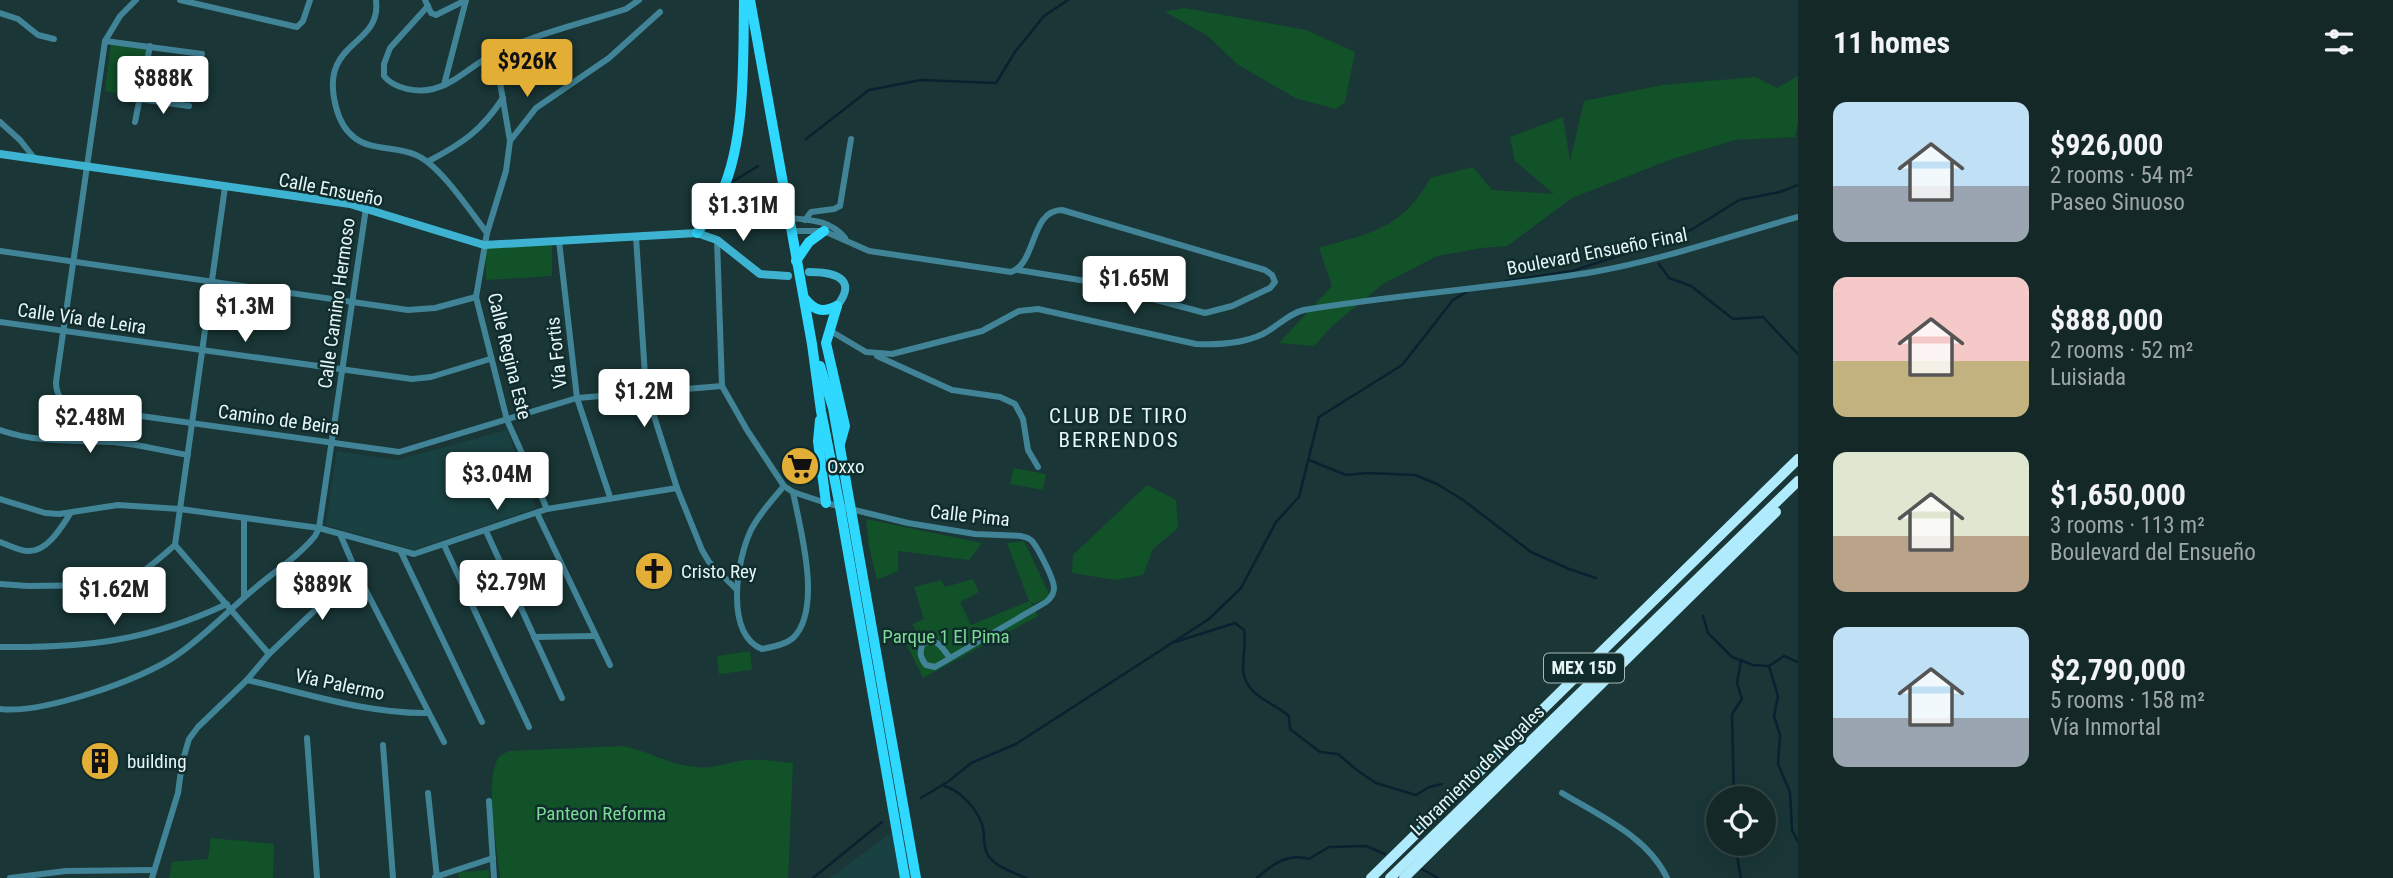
<!DOCTYPE html>
<html lang="en">
<head>
<meta charset="utf-8">
<style>
	body { margin:0; font-family:"Roboto Condensed",sans-serif; background:#1d3030; color:#f1f3f6; height:100vh; display:flex; flex-direction:column; font-size:26px; white-space:nowrap }
	* { box-sizing:border-box; margin:0 }
	p { font-size:23px; color:#9da6a8 }
	.icon { flex:none; width:38px; height:38px; fill:none; stroke:currentColor; stroke-width:2; stroke-linecap:round; stroke-linejoin:round }
	.map { position:relative; flex:1; overflow:hidden }
	.sheet { display:flex; flex-direction:column; background:#142828; width:595px }
	.sheet>* { flex:none }
	.controls { position:absolute; left:1706px; top:786px; display:grid; gap:14px }
	.controls a { display:grid; place-items:center; width:70px; height:70px; border-radius:50%; background:#142828; box-shadow:0 7px 28px #0002,0 0 0 2px #334445; font-size:35px }
	.price { position:absolute; translate:-50% -60px; padding:0 16px; border-radius:7px; background:#fff; color:#222; font-size:23px; line-height:46px; filter:drop-shadow(0 2px 4px #0008) }
	.price::after { content:''; position:absolute; left:50%; top:42px; width:21px; height:16px; margin-left:-10px; background:inherit; clip-path:polygon(0 0,100% 0,50% 100%) }
	.price.current { background:#e3ae35; color:#111 }
	ul { padding:0; list-style:none }
	li { display:flex; align-items:center; gap:21px; height:175px; padding:0 35px }
	li span { display:grid; place-items:center; flex:none; width:196px; height:140px; border-radius:14px; color:#555 }
	li>.icon { margin-inline-start:auto }
	span .icon { width:84px; height:84px; fill:#fffc; stroke-width:1 }
	li b { font-size:30px }
	h2 { display:flex; justify-content:space-between; align-items:center; height:84px; padding:0 35px; font-size:30px }
	main { display:flex; flex:1; min-height:0 }
	.map>svg:first-child { display:block }
	.built { fill:#1a4141 }
	.green { fill:#115228 }
	.lines { fill:none; stroke-linecap:round; stroke-linejoin:round }
	.stream { stroke:#0a2130; stroke-width:2.5 }
	.street { stroke:#418497; stroke-width:6 }
	.secondary { stroke:#3db3d1; stroke-width:8 }
	.primary { stroke:#2ed8fe; stroke-width:10 }
	.highway { stroke:#afebfd; stroke-width:10 }
	.labels { text-anchor:middle; stroke-width:5; stroke-linejoin:round; paint-order:stroke }
	.shield { fill:#102c2c; stroke:#a6b9b9; stroke-width:2 }
	.shield-label { font-size:18px; font-weight:bold; fill:#e6f6f6 }
	.street-label { font-size:19px; fill:#e6f6f6; stroke:#102c2c }
	.poi-label { font-size:19px; fill:#e6f6f6; stroke:#102c2c; text-anchor:start }
	.park-label { font-size:19px; fill:#7cda94; stroke:#102c2c }
	.neighbourhood-label { font-size:21px; letter-spacing:2px; fill:#e6f6f6; stroke:#102c2c }
</style>
</head>
<body>
<main>
<div class="map">
<svg width="1798" height="878" viewBox="0 0 1798 878">
	<rect width="100%" height="100%" fill="#1a3636"/>
	<g class="built">
		<polygon points="507,430 536,508 414,550 326,525 337,451 397,460"/>
		<polygon points="892,832 900,878 830,878"/>
	</g>
	<g class="green">
		<polygon points="1184,8 1306,30 1355,52 1345,102 1336,109 1295,98 1237,64 1208,36 1165,12"/>
		<polygon points="111,43 148,48 139,97 105,91"/>
		<path d="M1798,76V122L1795,137L1735,140L1672,159L1572,198L1507,246L1482,248L1437,256L1383,284L1333,325L1314,346L1279,343L1332,286L1319,248C1370,233 1403,229 1430,178L1473,167L1492,190L1554,194L1515,161L1510,137L1563,117L1570,161L1584,101L1662,85L1755,77L1777,88Z"/>
		<polygon points="552,242 552,276 486,280 485,245"/>
		<polygon points="1014,468 1046,474 1043,490 1010,484"/>
		<polygon points="1147,485 1176,500 1178,528 1153,549 1143,575 1115,580 1072,573 1073,555"/>
		<polygon points="866,519 982,543 969,560 898,551 898,571 877,580 869,547"/>
		<polygon points="1024,541 1050,596 1034,604 1031,602 1038,616 923,678 906,643 919,636 912,624 924,619 914,587 941,580 945,587 973,579 979,592 960,602 971,625 1029,601 1007,543"/>
		<polygon points="750,651 752,670 719,674 717,656"/>
		<path d="M623,746C649,751 669,765 696,767C712,769 723,764 738,761C756,758 775,761 793,763L788,878H500C498,853 483,774 500,756C502,754 506,753 509,751Z"/>
		<polygon points="211,838 274,844 273,878 169,878 172,862 208,859"/>
		<polygon points="489,870 489,878 459,878 458,872"/>
	</g>
	<g class="lines">
		<g class="stream">
			<polyline points="806,139 869,90 921,80 996,83 1015,52 1044,16 1068,0"/>
			<polyline points="732,182 758,166"/>
			<polyline points="1659,264 1669,278 1691,286 1733,319 1763,317 1798,354"/>
			<polyline points="1505,281 1572,271 1627,253 1691,230 1739,200 1780,192 1798,185"/>
			<polyline points="1309,460 1346,475 1368,473 1415,475 1437,484 1463,500 1531,552 1569,569 1596,578"/>
			<polyline points="1703,616 1708,633 1732,657 1753,665 1769,666 1784,656 1798,662"/>
			<path d="M1175,642L1235,623L1244,630C1246,643 1243,656 1243,670C1245,696 1273,702 1289,716L1290,729L1320,752L1338,754L1358,771L1376,783L1416,795L1429,787L1442,784"/>
			<polyline points="1769,666 1778,696 1774,716 1780,735 1778,764 1790,792 1792,831 1798,841"/>
			<path d="M944,786C960,790 976,808 982,824C985,832 983,843 986,851C991,866 1013,872 1026,878"/>
			<polyline points="921,798 949,781 971,763 1016,744 1209,619 1241,588 1276,522 1299,497 1319,417 1402,365 1453,300 1468,291"/>
			<polyline points="1734,798 1732,714 1742,699 1737,683 1741,660"/>
			<polyline points="1735,844 1741,878"/>
			<polyline points="1420,868 1438,878"/>
			<polyline points="813,878 882,822"/>
			<path d="M1257,878C1272,864 1288,853 1309,859L1329,847L1366,846L1385,854"/>
		</g>
		<g class="street">
			<path d="M136,0L120,16L105,41L56,382C56,397 63,402 76,407L399,452L577,398L722,386"/>
			<polyline points="180,0 297,27 303,21 310,0"/>
			<path d="M376,0C382,48 318,39 336,107C339,119 344,130 355,138C372,151 396,146 416,155C440,165 470,211 487,233"/>
			<polyline points="425,0 431,13 436,15 466,0"/>
			<path d="M428,6L390,48L384,64V76C394,89 418,93 433,89C455,84 473,64 494,54C535,34 583,23 626,9L639,0"/>
			<polyline points="0,13 18,19 38,35 54,39"/>
			<polyline points="105,41 202,54"/>
			<polyline points="495,53 510,141"/>
			<polyline points="444,85 466,0"/>
			<polyline points="139,99 189,106"/>
			<polyline points="0,122 20,140 35,159"/>
			<polyline points="135,122 150,46"/>
			<path d="M429,161C463,143 482,130 503,98"/>
			<path d="M789,218C811,220 830,220 845,238"/>
			<polyline points="805,220 811,212 834,209 840,206 851,139"/>
			<path d="M791,231H824L869,251L1011,272C1037,263 1030,210 1062,210L1265,270L1272,275L1275,282L1270,288L1232,306L1205,313L1086,281L1018,270"/>
			<polyline points="636,237 646,391 677,488 702,550 709,562 737,590"/>
			<path d="M717,240L722,386L747,430L784,486L793,492L826,503L908,523L975,534L1021,536C1027,538 1028,537 1032,541C1038,548 1054,579 1054,588C1054,594 1051,598 1046,602L935,667L926,665C920,657 919,652 923,644C937,636 942,648 950,658"/>
			<polyline points="559,241 577,398 610,497"/>
			<polyline points="0,251 408,310 435,308 476,297"/>
			<polyline points="0,322 412,379 431,377 490,359"/>
			<path d="M829,330L866,352L892,354L982,331L1019,311L1038,309L1196,344C1218,345 1242,344 1263,334C1277,327 1289,313 1304,310C1400,294 1497,288 1593,272C1663,260 1730,236 1798,217"/>
			<polyline points="877,356 952,390 1000,397 1015,404 1023,419 1028,450 1038,467"/>
			<path d="M0,430C37,443 75,440 113,442C138,444 163,451 188,455"/>
			<path d="M784,486C772,500 759,514 751,530C737,559 724,633 762,649C772,647 785,645 793,638C823,609 800,528 793,492"/>
			<polyline points="0,499 45,513 59,514 118,505 180,509 319,528 414,554 547,509 677,488"/>
			<polyline points="547,509 507,420 476,297 487,233 506,171 510,141 536,108 609,58 660,12"/>
			<polyline points="537,513 610,665"/>
			<polyline points="244,518 244,597"/>
			<polyline points="486,531 562,698"/>
			<polyline points="340,534 356,571 444,742"/>
			<path d="M0,542C9,545 19,551 28,551C47,552 61,528 70,514"/>
			<polyline points="444,545 529,727"/>
			<polyline points="401,552 482,722"/>
			<path d="M0,584L28,586L114,585C138,579 156,561 175,545"/>
			<polyline points="534,637 595,636"/>
			<path d="M0,647C87,648 148,641 227,604"/>
			<polyline points="269,654 356,571"/>
			<path d="M247,680C306,693 367,714 428,713"/>
			<path d="M0,709C42,714 142,680 177,655C205,636 229,610 254,589C274,572 299,556 315,536L319,528L366,208"/>
			<polyline points="307,738 317,878"/>
			<polyline points="383,745 393,878"/>
			<polyline points="428,793 437,878"/>
			<path d="M1562,793C1600,816 1648,837 1667,878"/>
			<polyline points="489,801 494,878"/>
			<polyline points="435,877 493,858"/>
			<polyline points="10,878 66,871 153,870"/>
			<polyline points="152,878 178,793 182,763 189,739 198,727 247,680 269,654 175,545 225,187"/>
		</g>
		<g class="secondary">
			<polyline points="0,154 350,204 484,245 697,233 717,240 760,274 788,276"/>
			<path d="M809,272C833,272 859,278 837,306"/>
		</g>
		<g class="primary">
			<polyline points="750,0 812,344 821,411 840,507 905,878"/>
			<path d="M697,233C706,220 716,207 722,192C746,138 743,59 744,0"/>
			<polyline points="796,261 809,242 824,231"/>
			<path d="M805,299C815,311 823,313 837,306"/>
			<polyline points="837,306 826,343 845,426 840,444"/>
			<polyline points="820,366 833,408 916,878"/>
			<polyline points="820,420 818,441 826,503"/>
		</g>
		<g class="highway">
			<polyline points="1371,878 1798,459"/>
			<polyline points="1390,878 1798,481"/>
			<polyline points="1404,878 1776,512"/>
		</g>
	</g>
	<defs>
		<g id="supermarket-disc" transform="scale(2.0125)"><circle r="9.5" fill="#e3ae35" stroke="#102c2c"/><path d="M-6-5.5h2.5l.6 2H6L4.5 2H-2.5L-4.4-4H-6ZM-1.5 3.2a1.3 1.3 0 1 0 .1 0ZM3 3.2a1.3 1.3 0 1 0 .1 0Z" fill="#111"/></g>
		<g id="church-disc" transform="scale(2.0125)"><circle r="9.5" fill="#e3ae35" stroke="#102c2c"/><path d="M-1.2-6h2.4v3.5h3.3v2.4h-3.3V6h-2.4V-.1h-3.3v-2.4h3.3Z" fill="#111"/></g>
		<g id="building-disc" transform="scale(2.0125)"><circle r="9.5" fill="#e3ae35" stroke="#102c2c"/><path d="M-4-6H4V6H1V3H-1V6H-4ZM-2.5-4.3h1.7v1.8h-1.7ZM.8-4.3h1.7v1.8H.8ZM-2.5-1h1.7V.8h-1.7ZM.8-1h1.7V.8H.8Z" fill="#111"/></g>
	</defs>
	<g fill-rule="evenodd">
		<use href="#supermarket-disc" x="800" y="466"/>
		<use href="#church-disc" x="654" y="571"/>
		<use href="#building-disc" x="100" y="761"/>
	</g>
	<g class="labels">
		<rect class="shield" x="1544" y="653.5" width="80" height="29" rx="5"/>
		<g class="shield-label">
			<text x="1584" y="674">MEX 15D</text>
		</g>
		<g class="street-label">
			<text transform="translate(331 189) rotate(11)" y="7">Calle Ensueño</text>
			<text transform="translate(1597 251) rotate(-11)" y="7">Boulevard Ensueño Final</text>
			<text transform="translate(336 303) rotate(-82)" y="7">Calle Camino Hermoso</text>
			<text transform="translate(82 318) rotate(8)" y="7">Calle Vía de Leira</text>
			<text transform="translate(556 353) rotate(-96)" y="7">Vía Fortis</text>
			<text transform="translate(510 356) rotate(76)" y="7">Calle Regina Este</text>
			<text transform="translate(279 419) rotate(8)" y="7">Camino de Beira</text>
			<text transform="translate(970 515) rotate(6)" y="7">Calle Pima</text>
			<text transform="translate(340 684) rotate(12)" y="7">Vía Palermo</text>
			<text transform="translate(1477 770) rotate(-44)" y="7">Libramiento de Nogales</text>
		</g>
		<g class="poi-label">
			<text x="827" y="473">Oxxo</text>
			<text x="681" y="578">Cristo Rey</text>
			<text x="127" y="768">building</text>
		</g>
		<g class="park-label">
			<text x="946" y="643">Parque 1 El Pima</text>
			<text x="601" y="820">Panteon Reforma</text>
		</g>
		<g class="neighbourhood-label">
			<text x="1119" y="423">CLUB DE TIRO<tspan x="1119" dy="24">BERRENDOS</tspan></text>
		</g>
	</g>
</svg>
<div class="controls">
<a><svg class="icon" aria-label="locate" viewBox="0 0 24 24"><circle cx="12" cy="12" r="6"/><path d="M12 2v4M12 18v4M2 12h4M18 12h4"/></svg></a>
</div>
<b class="price current" style="left:527px;top:99px">$926K</b>
<b class="price" style="left:163px;top:116px">$888K</b>
<b class="price" style="left:743px;top:243px">$1.31M</b>
<b class="price" style="left:1134px;top:316px">$1.65M</b>
<b class="price" style="left:245px;top:344px">$1.3M</b>
<b class="price" style="left:644px;top:429px">$1.2M</b>
<b class="price" style="left:90px;top:455px">$2.48M</b>
<b class="price" style="left:497px;top:512px">$3.04M</b>
<b class="price" style="left:511px;top:620px">$2.79M</b>
<b class="price" style="left:322px;top:622px">$889K</b>
<b class="price" style="left:114px;top:627px">$1.62M</b>
</div>
<section class="sheet">
<h2>11 homes<svg class="icon" aria-label="filters" viewBox="0 0 24 24"><path d="M4 7h16M4 17h16"/><circle cx="9" cy="7" r="2"/><circle cx="15" cy="17" r="2"/></svg></h2>
<ul>
<li><span style="background:linear-gradient(#bfe0f5 60%,#9aa5b1 0)"><svg class="icon" aria-label="home" viewBox="0 0 24 24"><path d="M3 11l9-7 9 7M6 9v11h12V9"/></svg></span><div><b>$926,000</b><p>2 rooms · 54 m²</p><p>Paseo Sinuoso</p></div></li>
<li><span style="background:linear-gradient(#f6c9c9 60%,#c2b280 0)"><svg class="icon" aria-label="home" viewBox="0 0 24 24"><path d="M3 11l9-7 9 7M6 9v11h12V9"/></svg></span><div><b>$888,000</b><p>2 rooms · 52 m²</p><p>Luisiada</p></div></li>
<li><span style="background:linear-gradient(#dfe7d0 60%,#b9a48a 0)"><svg class="icon" aria-label="home" viewBox="0 0 24 24"><path d="M3 11l9-7 9 7M6 9v11h12V9"/></svg></span><div><b>$1,650,000</b><p>3 rooms · 113 m²</p><p>Boulevard del Ensueño</p></div></li>
<li><span style="background:linear-gradient(#bfe0f5 65%,#9aa5b1 0)"><svg class="icon" aria-label="home" viewBox="0 0 24 24"><path d="M3 11l9-7 9 7M6 9v11h12V9"/></svg></span><div><b>$2,790,000</b><p>5 rooms · 158 m²</p><p>Vía Inmortal</p></div></li>
</ul>
</section>
</main>
</body>
</html>
